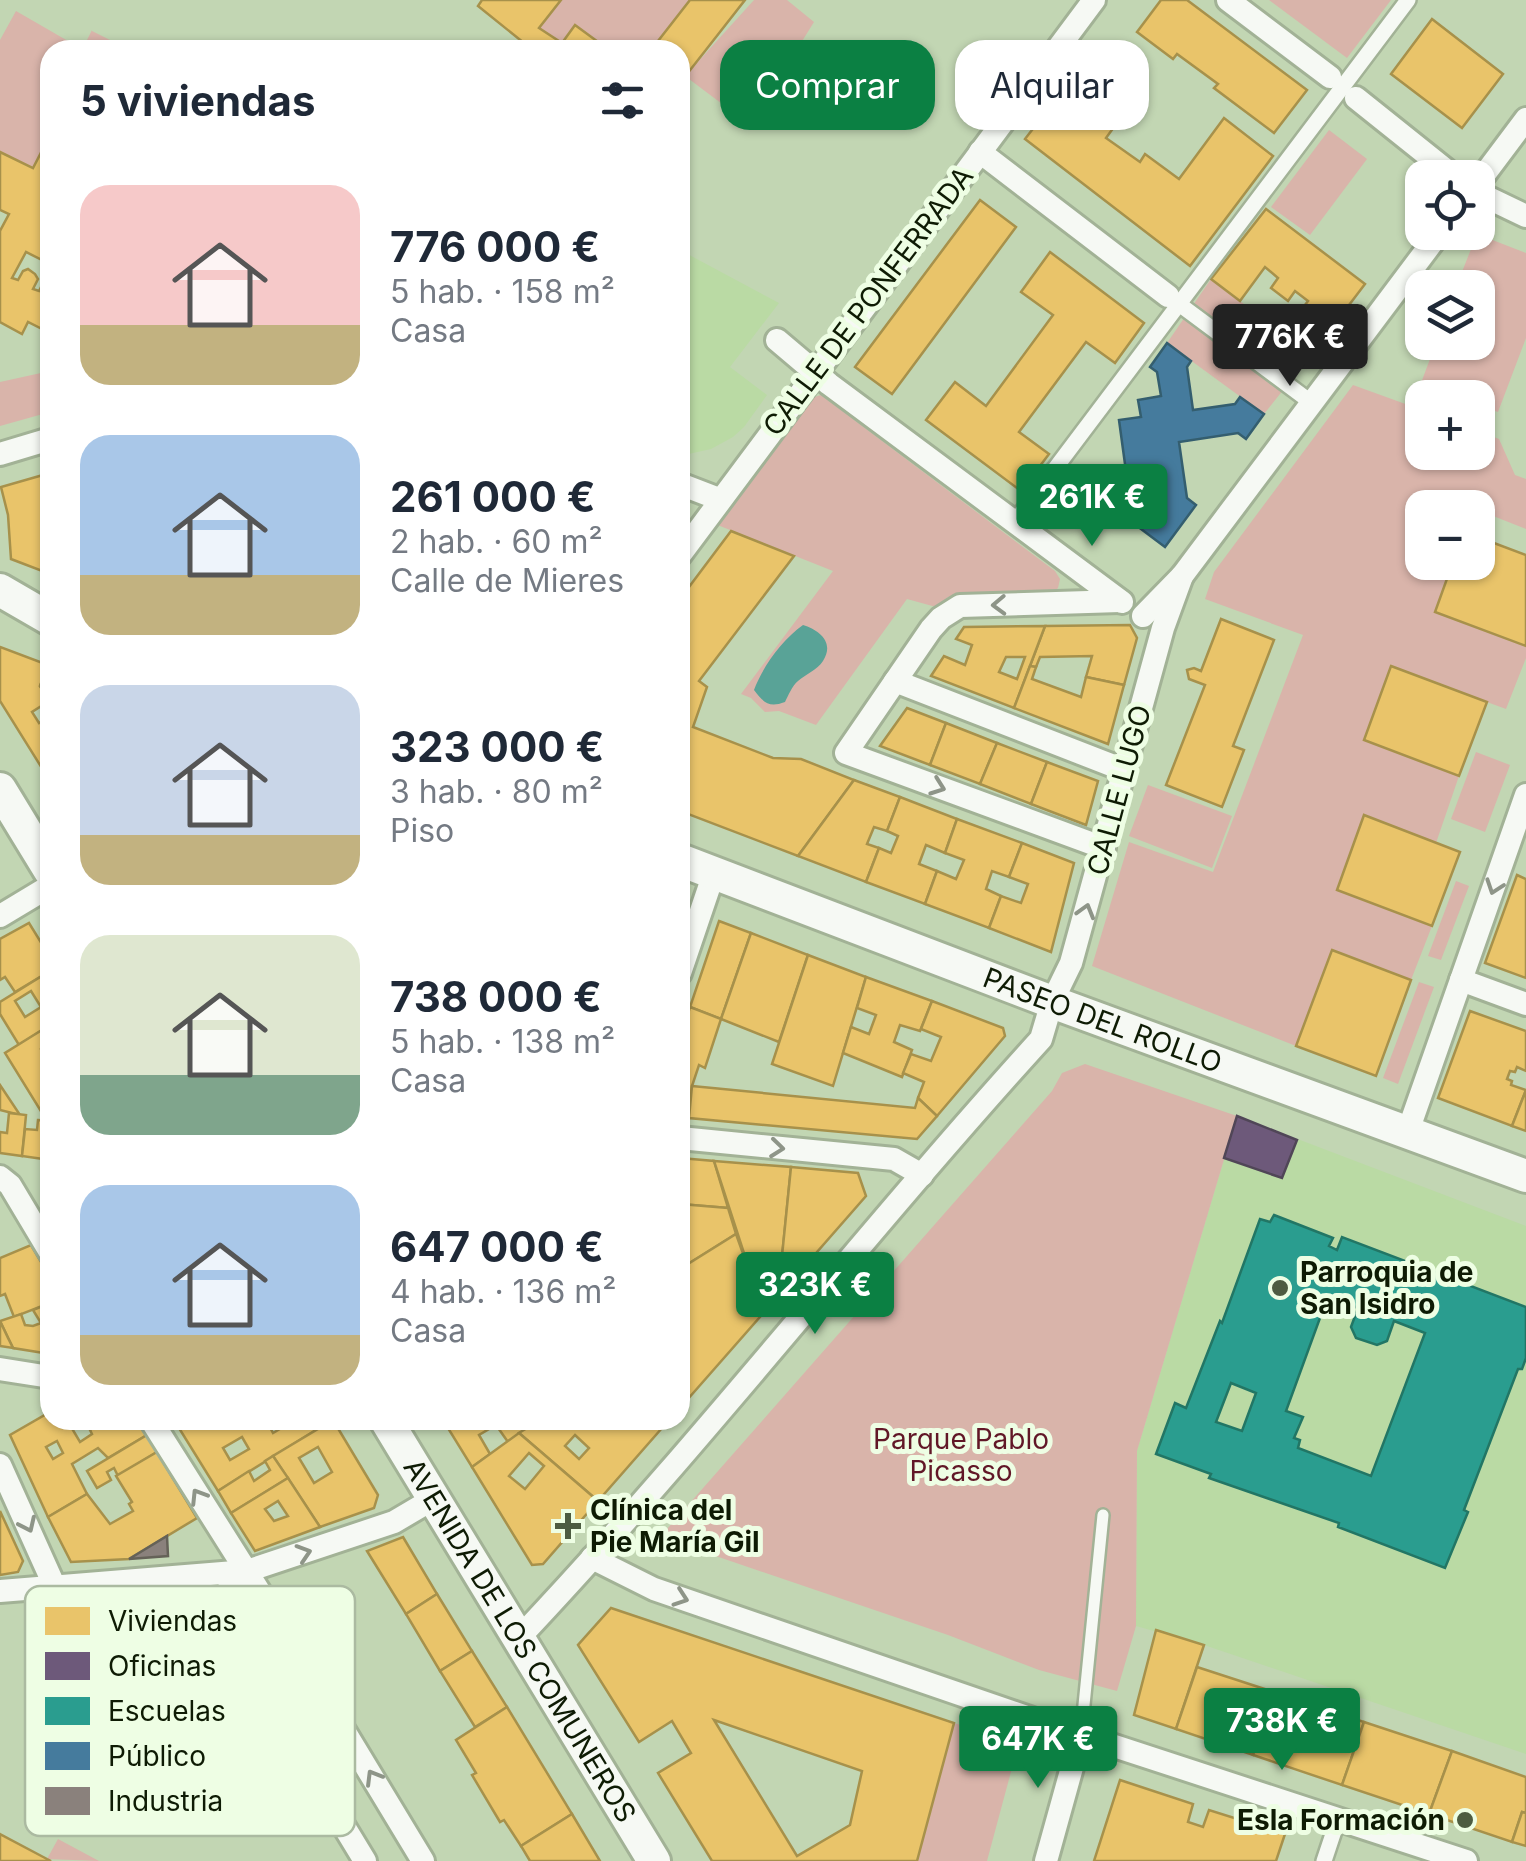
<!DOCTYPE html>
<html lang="es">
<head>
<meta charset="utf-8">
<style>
	body { margin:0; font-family:Inter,sans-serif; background:#f6f6f7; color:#1f2937; height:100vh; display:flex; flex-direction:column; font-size:38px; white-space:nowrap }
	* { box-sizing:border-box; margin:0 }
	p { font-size:32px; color:#747a83 }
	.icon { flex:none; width:55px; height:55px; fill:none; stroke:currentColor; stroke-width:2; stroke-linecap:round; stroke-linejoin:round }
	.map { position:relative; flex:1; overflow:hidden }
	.sheet { position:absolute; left:40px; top:40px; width:650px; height:1390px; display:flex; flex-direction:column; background:#fff; border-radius:30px; box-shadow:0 2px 8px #0004 }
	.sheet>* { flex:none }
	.hud { position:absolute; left:720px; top:40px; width:655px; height:90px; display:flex; gap:20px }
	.tools { position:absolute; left:1405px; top:160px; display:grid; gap:20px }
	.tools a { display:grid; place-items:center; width:90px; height:90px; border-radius:20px; background:#fff; box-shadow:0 2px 8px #0004; font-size:50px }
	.price { position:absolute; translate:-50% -85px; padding:0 22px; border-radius:10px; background:#0b8043; color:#fff; font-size:32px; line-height:65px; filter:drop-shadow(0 2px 5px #0008) }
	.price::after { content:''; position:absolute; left:50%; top:60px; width:30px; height:22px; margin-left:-15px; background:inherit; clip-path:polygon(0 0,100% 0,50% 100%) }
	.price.on { background:#222; color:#fff }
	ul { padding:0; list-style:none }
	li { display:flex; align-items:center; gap:30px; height:250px; padding:0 40px }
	li span { display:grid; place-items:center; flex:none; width:280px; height:200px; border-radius:30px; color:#555 }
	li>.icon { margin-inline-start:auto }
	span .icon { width:120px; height:120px; fill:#fffc; stroke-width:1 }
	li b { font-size:42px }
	h2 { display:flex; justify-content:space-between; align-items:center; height:120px; padding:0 40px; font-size:42px }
	.pill { padding:0 35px; border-radius:30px; background:#fff; box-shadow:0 2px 8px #0004; font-size:35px; line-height:90px }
	.pill.on { background:#0b8043; color:#fff }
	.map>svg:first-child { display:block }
	.built { fill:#badaa4 }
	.green { fill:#d9b4aa }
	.water { fill:#59a397 }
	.homes { fill:#e9c46a; stroke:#a7914b; stroke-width:2.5; fill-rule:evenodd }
	.offices { fill:#6d597a; stroke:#504657; stroke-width:2.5 }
	.schools { fill:#2a9d8f; stroke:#227665; stroke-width:2.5; fill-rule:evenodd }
	.public { fill:#457b9d; stroke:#345e6f; stroke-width:2.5 }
	.industry { fill:#8a817c; stroke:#656258; stroke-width:2.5 }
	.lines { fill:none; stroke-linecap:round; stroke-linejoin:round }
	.service-casing { stroke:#a2b296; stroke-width:16 }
	.pedestrian-casing { stroke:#a2b296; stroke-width:20 }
	.minor-casing { stroke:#a2b296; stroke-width:28 }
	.primary-casing { stroke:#a2b296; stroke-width:38 }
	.service { stroke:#f6f9f4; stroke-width:11 }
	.pedestrian { stroke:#f6f9f4; stroke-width:15 }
	.minor { stroke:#f6f9f4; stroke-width:22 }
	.primary { stroke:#f6f9f4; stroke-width:32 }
	.oneway { stroke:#8e9588 }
	.poi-dot { fill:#4d5c41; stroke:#eefee4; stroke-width:4 }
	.labels { text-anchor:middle; stroke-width:10; stroke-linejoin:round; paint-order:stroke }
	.street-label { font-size:28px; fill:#0e1b04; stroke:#eefee4 }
	.poi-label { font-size:28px; font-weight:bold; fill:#0e1b04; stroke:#eefee4; text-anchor:start }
	.park-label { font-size:28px; fill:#611727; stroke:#eefee4 }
	.key { fill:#eefee4; stroke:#abbaa1; stroke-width:2.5 }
	.key-label { font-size:28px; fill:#0e1b04 }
</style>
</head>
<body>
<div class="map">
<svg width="1526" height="1861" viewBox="0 0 1526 1861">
	<rect width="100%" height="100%" fill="#c2d6b3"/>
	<g class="built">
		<polygon points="680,250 779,303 730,367 767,395 744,427 733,437 711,449 684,455 680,455"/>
		<polygon points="1237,1116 1526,1226 1526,1754 1204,1645 1136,1626 1137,1451"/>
	</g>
	<g class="green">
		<polygon points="561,0 690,0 651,50 609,50 576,25 562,43 539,28"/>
		<polygon points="754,0 787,0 814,22 750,125 685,76"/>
		<polygon points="1269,0 1391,0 1347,58"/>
		<polygon points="16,11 68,41 64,50 50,50 50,135 33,168 0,152 0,40"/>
		<polygon points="92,30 92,31 130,50 82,50"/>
		<polygon points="1329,130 1367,159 1310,235 1271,207"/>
		<polygon points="1477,234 1526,253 1526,338 1498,412 1478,405 1478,398 1459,397 1421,383 1436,343 1478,342 1478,288 1456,287"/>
		<polygon points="1211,279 1311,355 1264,414 1167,343"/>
		<polygon points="50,371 50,412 0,426 0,382"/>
		<polygon points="1353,385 1422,410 1422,452 1478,452 1478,431 1499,439 1515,475 1526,479 1526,529 1478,510 1478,508 1422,508 1422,562 1453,563 1526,646 1526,658 1506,709 1391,667 1364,740 1459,776 1436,843 1364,816 1337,889 1432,926 1411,980 1332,950 1296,1046 1092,966 1129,842 1213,872 1303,635 1205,599 1214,572"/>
		<polygon points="821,395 1055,571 1060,579 1058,588 1049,596 948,597 936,607 907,599 816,725 779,711 765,712 751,698 741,694 833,571 715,524 811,398"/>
		<polygon points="1476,752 1510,765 1485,832 1451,819"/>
		<polygon points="1148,785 1232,816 1212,868 1129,836"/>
		<polygon points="1456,881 1469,886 1441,960 1428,956"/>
		<polygon points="1419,982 1434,987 1398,1084 1383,1078"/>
		<polygon points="1085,1064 1237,1116 1137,1451 1136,1626 1117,1691 1039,1670 948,1635 660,1537 1052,1091 1062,1073"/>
		<polygon points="954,1723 1019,1742 987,1861 917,1861"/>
		<polygon points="58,1839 99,1861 47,1859"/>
	</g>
	<path class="water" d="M803,625C819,630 835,642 823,661C817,670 806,674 798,681C792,686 788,696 785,702C769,708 764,703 754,690C763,666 782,640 803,625Z"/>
	<g class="homes">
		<polygon points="482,0 561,0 539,28 562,43 575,25 609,50 519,50 524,43 478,6"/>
		<polygon points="690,0 745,0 680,83 680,50 651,50"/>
		<polygon points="1161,0 1187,0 1307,90 1274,133 1214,88 1218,84 1177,54 1173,59 1137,32"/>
		<polygon points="1432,19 1503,74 1462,128 1391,74"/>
		<polygon points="1098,45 1146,83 1106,138 1140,162 1145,154 1179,179 1224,118 1273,156 1190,266 1025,139"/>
		<polygon points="50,135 50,264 26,252 12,278 18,280 23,271 28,269 35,274 38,279 33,289 39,291 50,269 50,333 28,322 22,334 0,322 0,231 9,214 0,210 0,152 33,168"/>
		<polygon points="980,200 1016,227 892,394 855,367"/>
		<polygon points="1266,209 1365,284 1311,355 1283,334 1308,301 1295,291 1288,301 1271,288 1278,278 1265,267 1240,301 1211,279"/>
		<polygon points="1050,252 1144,323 1115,363 1086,342 1019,432 1049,454 1021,491 926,420 955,382 986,406 1053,315 1021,292"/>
		<polygon points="50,473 50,574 11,559 8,515 1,487"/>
		<polygon points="731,531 794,556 699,681 707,687 693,727 773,758 801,759 854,780 798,856 680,811 680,599"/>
		<polygon points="1478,537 1526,555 1526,646 1435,612 1453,562 1478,562"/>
		<polygon points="1221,619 1274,640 1233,746 1244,750 1222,807 1166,785 1205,685 1189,679 1187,670 1194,668 1201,671"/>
		<polygon points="1130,625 1137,638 1124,685 1086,677 1092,656 1040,657 1036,667 1030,666 1045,626"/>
		<path d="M1045,626L1014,708L931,676L944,656L965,665L972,645L956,639L964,627ZM1006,657H1025L1017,679L999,672Z"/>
		<polygon points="0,647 48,665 40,686 50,701 50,716 43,705 32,712 39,723 50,717 50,781 0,701"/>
		<polygon points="48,665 50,666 50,701 40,686"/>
		<polygon points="1030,666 1036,667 1032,679 1081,697 1086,677 1124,685 1108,744 1014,708"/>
		<polygon points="1391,666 1487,702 1459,776 1364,740"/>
		<polygon points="907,708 946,723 930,765 880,746"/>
		<polygon points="946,723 997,743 980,784 930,765"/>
		<polygon points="997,743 1047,762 1031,804 980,784"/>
		<polygon points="1047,762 1098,781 1086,825 1031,804"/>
		<polygon points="854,780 900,797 887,831 874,827 867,844 879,848 866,882 798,856"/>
		<polygon points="900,797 957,819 945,853 926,845 919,864 937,871 925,904 866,882 879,848 891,853 898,836 887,831"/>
		<polygon points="1364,815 1460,852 1432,926 1337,890"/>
		<polygon points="957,819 1022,843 1009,877 992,871 986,889 1001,896 989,928 925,904 937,871 956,879 964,860 945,853"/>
		<polygon points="1022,843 1074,863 1051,952 989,928 1001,896 1021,903 1028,884 1009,877"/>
		<polygon points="1517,875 1526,879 1526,978 1485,963"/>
		<polygon points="719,921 751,933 721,1019 690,1007"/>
		<polygon points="29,923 50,957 50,971 15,992 5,977 0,980 0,939"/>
		<polygon points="751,933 808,955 779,1042 721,1019"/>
		<polygon points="1332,950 1411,980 1376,1076 1296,1046"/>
		<polygon points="808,955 866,977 833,1086 772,1064"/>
		<path d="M50,971V1025L19,1045L0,1014V1002ZM31,991L41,1007L25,1017L15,1001Z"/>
		<polygon points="866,977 932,1001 920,1031 900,1025 894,1042 912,1050 902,1077 843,1053 851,1027 869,1034 876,1015 857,1008"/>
		<polygon points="932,1001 1003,1028 1005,1036 937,1116 918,1098 924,1082 903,1073 911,1054 931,1061 941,1037 921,1029"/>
		<polygon points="690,1007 721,1019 705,1068 699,1065 692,1086 689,1118 680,1117 680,1040"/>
		<polygon points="1470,1011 1526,1031 1526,1071 1517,1067 1515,1072 1510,1071 1507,1079 1512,1081 1511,1085 1526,1090 1512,1126 1438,1098"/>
		<polygon points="50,1025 50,1043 41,1049 50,1063 50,1121 47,1121 5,1053"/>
		<polygon points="0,1085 20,1115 0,1110"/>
		<polygon points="692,1086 915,1108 918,1098 937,1116 917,1139 689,1118"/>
		<polygon points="1526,1090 1526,1131 1512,1126"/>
		<polygon points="9,1113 26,1115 22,1156 0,1153 0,1132 7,1133"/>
		<polygon points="38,1120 50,1121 50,1160 22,1156 25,1129 37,1130"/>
		<polygon points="680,1158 714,1161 728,1208 680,1204"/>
		<polygon points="714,1161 791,1167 780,1276 756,1290"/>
		<polygon points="791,1167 858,1173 866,1196 789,1284 780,1276"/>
		<polygon points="680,1204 728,1208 736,1234 680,1269"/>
		<polygon points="736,1234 756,1290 780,1276 789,1284 680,1408 680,1269"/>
		<polygon points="31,1245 50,1277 50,1303 14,1317 5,1294 0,1296 0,1258"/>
		<polygon points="50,1303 50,1354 13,1348 0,1321 21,1314 25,1325 33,1326 41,1323 33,1310"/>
		<polygon points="0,1321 8,1338 13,1348 0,1346"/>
		<path d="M50,1412V1420H67L80,1442L92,1434L90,1430L107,1420H138L147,1435L108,1458L98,1448L72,1464L87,1494L48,1517L10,1435ZM57,1441L63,1453L53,1459L46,1447Z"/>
		<path d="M174,1420H266L273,1433L295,1420H332L218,1491ZM242,1437L249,1449L230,1460L223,1448Z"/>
		<path d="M333,1420L378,1495L374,1508L320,1527L273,1456ZM318,1447L332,1472L314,1483L299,1458Z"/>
		<polygon points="443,1420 540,1420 508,1442 496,1425 479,1435 490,1454 472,1467"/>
		<path d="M540,1420H669L598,1501L519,1433ZM575,1435L589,1448L579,1459L565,1446Z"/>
		<path d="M519,1433L598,1501L543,1564L532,1565L472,1467ZM529,1453L544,1466L525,1489L509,1476Z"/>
		<polygon points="147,1435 157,1452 118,1476 114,1468 107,1472 111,1480 97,1488 87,1471"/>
		<polygon points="157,1452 197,1518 129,1559 71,1562 48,1517 87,1494 110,1524 133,1511 129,1504 132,1502 116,1476"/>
		<polygon points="273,1456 288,1478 231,1513 218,1491 249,1471 254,1481 270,1470 265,1461"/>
		<path d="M288,1478L320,1527L255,1551L231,1513ZM278,1501L288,1516L274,1521L265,1509Z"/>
		<polygon points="0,1511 23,1561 18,1572 0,1575"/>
		<polygon points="403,1537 437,1594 406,1614 367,1551"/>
		<polygon points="437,1594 472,1651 440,1671 406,1614"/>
		<path d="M611,1608L954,1723L917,1861H712L658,1773L691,1753L672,1721L639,1742L578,1645ZM714,1720L862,1771L850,1825L797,1856Z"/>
		<polygon points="1156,1630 1204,1645 1176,1729 1134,1715"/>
		<polygon points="472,1651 507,1707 475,1727 440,1671"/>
		<polygon points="1197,1667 1274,1692 1253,1755 1176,1729"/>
		<polygon points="1274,1692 1364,1722 1342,1785 1253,1755"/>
		<polygon points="507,1707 572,1814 521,1846 504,1820 500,1822 472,1775 476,1773 456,1740"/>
		<polygon points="1364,1722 1452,1751 1429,1814 1342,1785"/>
		<polygon points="1452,1751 1526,1777 1526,1813 1522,1812 1512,1842 1429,1814"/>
		<polygon points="1120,1780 1193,1804 1188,1822 1203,1827 1209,1810 1285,1834 1276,1861 1094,1861"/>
		<polygon points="1522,1812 1526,1813 1526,1846 1512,1842"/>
		<polygon points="572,1814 600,1861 530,1861 521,1846"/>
		<polygon points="0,1834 47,1859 51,1861 0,1861"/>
	</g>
	<polygon class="offices" points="1237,1116 1297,1140 1282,1178 1224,1158"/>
	<path class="schools" d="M1274,1215L1333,1238L1329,1246L1337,1250L1342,1237L1526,1307V1358L1522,1369H1518L1464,1510L1468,1512L1445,1568L1338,1527L1339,1523L1209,1478L1211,1474L1156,1454L1175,1403L1186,1408L1220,1321L1222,1323L1260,1219L1270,1222ZM1328,1296L1358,1308L1351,1327L1356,1338L1377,1345L1387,1341L1394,1321L1425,1333L1371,1476L1298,1448L1300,1440L1294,1438L1303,1417L1286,1411ZM1231,1383L1256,1393L1242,1431L1216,1422Z"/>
	<polygon class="public" points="1167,343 1191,361 1187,367 1193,410 1235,404 1240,397 1264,414 1246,439 1238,433 1179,442 1187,498 1196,505 1165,547 1125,517 1131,508 1119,420 1141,417 1138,400 1161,396 1157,372 1150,367"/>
	<polygon class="industry" points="167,1536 168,1556 129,1559"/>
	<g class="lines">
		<g class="service-casing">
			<polyline id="service" points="1081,1735 1103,1515"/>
		</g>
		<g class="pedestrian-casing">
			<g id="pedestrian">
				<polyline points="1171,298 1312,403"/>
				<polyline points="1014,523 1408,0"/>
				<polyline points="1324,1861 1338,1819"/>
			</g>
		</g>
		<g class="minor-casing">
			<g id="minor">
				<polyline points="1228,0 1330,77"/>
				<polyline points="1356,98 1456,178"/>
				<polyline points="980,152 1168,296"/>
				<polyline points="1478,183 1526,119"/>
				<polyline points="1478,193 1526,216"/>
				<polyline points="777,340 829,384 1122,602"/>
				<polyline points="0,454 50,439"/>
				<polyline points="680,484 719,499"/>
				<polyline points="680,555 1094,0"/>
				<polyline points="1143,616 1182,576 1440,232"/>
				<polyline points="895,681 1124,770"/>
				<polyline points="1104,848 846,753 931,629 941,618 960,606 1120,601"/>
				<polyline points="0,916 50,886"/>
				<polyline points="680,973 714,873"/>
				<polyline points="1461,980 1526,1004"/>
				<polyline points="1408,1131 1526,795"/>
				<polyline points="680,1138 894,1159 922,1175"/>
				<polyline points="0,1177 10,1185 50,1252"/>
				<polyline points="0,1369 50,1377"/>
				<polyline points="151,1420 276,1618 423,1861"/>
				<polyline points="0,1465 54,1585"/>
				<polyline points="592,1558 654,1589 1044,1723 1466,1861"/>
				<polyline points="225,1574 239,1596 242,1610 241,1650 252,1675 365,1861"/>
				<polyline points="0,1591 247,1571 394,1522 433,1499"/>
				<path d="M518,1639C700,1446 863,1235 1041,1039L1052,1002L1071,963L1163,628L1182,576"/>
				<polyline points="1046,1861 1081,1735"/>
			</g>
		</g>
		<g class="primary-casing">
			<g id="primary">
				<polyline points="0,590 50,619"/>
				<polyline points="0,789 50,871"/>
				<path id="s1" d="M680,860L1052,1002L1526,1176"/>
				<path id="s2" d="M386,1420L654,1861"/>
			</g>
		</g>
		<use href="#service" class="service"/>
		<use href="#pedestrian" class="pedestrian"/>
		<use href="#minor" class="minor"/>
		<use href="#primary" class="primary"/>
	</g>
	<defs><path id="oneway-chevron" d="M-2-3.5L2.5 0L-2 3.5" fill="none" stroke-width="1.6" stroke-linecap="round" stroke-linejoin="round" transform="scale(2.5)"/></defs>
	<g class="oneway">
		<use href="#oneway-chevron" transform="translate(999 605) rotate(178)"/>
		<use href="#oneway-chevron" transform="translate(938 787) rotate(20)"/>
		<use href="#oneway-chevron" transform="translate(1494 887) rotate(109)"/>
		<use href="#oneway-chevron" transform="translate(1086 911) rotate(-74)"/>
		<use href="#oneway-chevron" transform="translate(777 1148) rotate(6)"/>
		<use href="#oneway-chevron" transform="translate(198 1496) rotate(-122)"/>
		<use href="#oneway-chevron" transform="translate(28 1525) rotate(65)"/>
		<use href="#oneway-chevron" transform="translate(304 1553) rotate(-18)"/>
		<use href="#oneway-chevron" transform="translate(681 1598) rotate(19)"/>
		<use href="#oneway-chevron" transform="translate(373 1777) rotate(-121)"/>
	</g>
	<g class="poi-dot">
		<circle cx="1280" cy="1288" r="10"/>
		<path d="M563 1511h10v10h10v10h-10v10h-10v-10h-10v-10h10z"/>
		<circle cx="1465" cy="1820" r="10"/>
	</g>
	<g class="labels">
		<g class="street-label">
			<text transform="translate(868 301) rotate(-53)" y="10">CALLE DE PONFERRADA</text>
			<text transform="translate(1119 790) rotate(-75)" y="10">CALLE LUGO</text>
			<text dy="10" stroke="none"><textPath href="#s1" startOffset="452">PASEO DEL ROLLO</textPath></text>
			<text dy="10" stroke="none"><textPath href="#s2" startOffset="258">AVENIDA DE LOS COMUNEROS</textPath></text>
		</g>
		<g class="poi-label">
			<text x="1300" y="1282">Parroquia de<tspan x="1300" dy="32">San Isidro</tspan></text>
			<text x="590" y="1520">Clínica del<tspan x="590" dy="32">Pie María Gil</tspan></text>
			<text x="1445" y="1830" text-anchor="end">Esla Formación</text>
		</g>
		<g class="park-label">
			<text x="961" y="1449">Parque Pablo<tspan x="961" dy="32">Picasso</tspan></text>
		</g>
	</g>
	<rect x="25" y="1586" width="330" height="250" rx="15" class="key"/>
	<rect x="45" y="1607" width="45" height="28" fill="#e9c46a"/>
	<rect x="45" y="1652" width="45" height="28" fill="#6d597a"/>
	<rect x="45" y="1697" width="45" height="28" fill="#2a9d8f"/>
	<rect x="45" y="1742" width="45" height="28" fill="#457b9d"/>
	<rect x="45" y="1787" width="45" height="28" fill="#8a817c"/>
	<g class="key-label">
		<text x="108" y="1631">Viviendas</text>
		<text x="108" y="1676">Oficinas</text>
		<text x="108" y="1721">Escuelas</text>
		<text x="108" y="1766">Público</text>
		<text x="108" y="1811">Industria</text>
	</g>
</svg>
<div class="tools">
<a><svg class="icon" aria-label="locate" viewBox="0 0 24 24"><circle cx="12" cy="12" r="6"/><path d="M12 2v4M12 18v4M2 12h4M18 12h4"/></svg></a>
<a><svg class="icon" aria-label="layers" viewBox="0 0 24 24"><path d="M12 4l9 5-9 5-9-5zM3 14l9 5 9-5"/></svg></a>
<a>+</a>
<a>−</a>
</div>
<b class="price on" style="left:1290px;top:389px">776K €</b>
<b class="price" style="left:1092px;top:549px">261K €</b>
<b class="price" style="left:815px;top:1337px">323K €</b>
<b class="price" style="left:1282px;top:1773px">738K €</b>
<b class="price" style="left:1038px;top:1791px">647K €</b>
<div class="hud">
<a class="pill on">Comprar</a>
<a class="pill">Alquilar</a>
</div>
<section class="sheet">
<h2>5 viviendas<svg class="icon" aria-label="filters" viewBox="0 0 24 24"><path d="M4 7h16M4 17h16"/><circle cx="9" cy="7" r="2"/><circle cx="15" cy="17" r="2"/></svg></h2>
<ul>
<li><span style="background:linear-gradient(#f6c9c9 70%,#c2b280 0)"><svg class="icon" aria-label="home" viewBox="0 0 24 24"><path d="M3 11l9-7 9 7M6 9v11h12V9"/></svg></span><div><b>776 000 €</b><p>5 hab. · 158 m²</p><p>Casa</p></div></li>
<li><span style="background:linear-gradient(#a9c7e8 70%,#c2b280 0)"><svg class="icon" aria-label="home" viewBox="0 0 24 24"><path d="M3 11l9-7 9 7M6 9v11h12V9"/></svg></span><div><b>261 000 €</b><p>2 hab. · 60 m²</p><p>Calle de Mieres</p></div></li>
<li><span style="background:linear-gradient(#c9d6e8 75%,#c2b280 0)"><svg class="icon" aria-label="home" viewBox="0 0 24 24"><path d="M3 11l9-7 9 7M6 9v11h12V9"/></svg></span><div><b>323 000 €</b><p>3 hab. · 80 m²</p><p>Piso</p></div></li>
<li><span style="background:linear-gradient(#dfe7d0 70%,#7fa58c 0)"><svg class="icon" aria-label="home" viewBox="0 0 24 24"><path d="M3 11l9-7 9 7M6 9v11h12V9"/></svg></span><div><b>738 000 €</b><p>5 hab. · 138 m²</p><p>Casa</p></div></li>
<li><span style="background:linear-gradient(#a9c7e8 75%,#c2b280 0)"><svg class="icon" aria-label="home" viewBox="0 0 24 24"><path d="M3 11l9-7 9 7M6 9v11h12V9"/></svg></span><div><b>647 000 €</b><p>4 hab. · 136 m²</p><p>Casa</p></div></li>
</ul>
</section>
</div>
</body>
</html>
